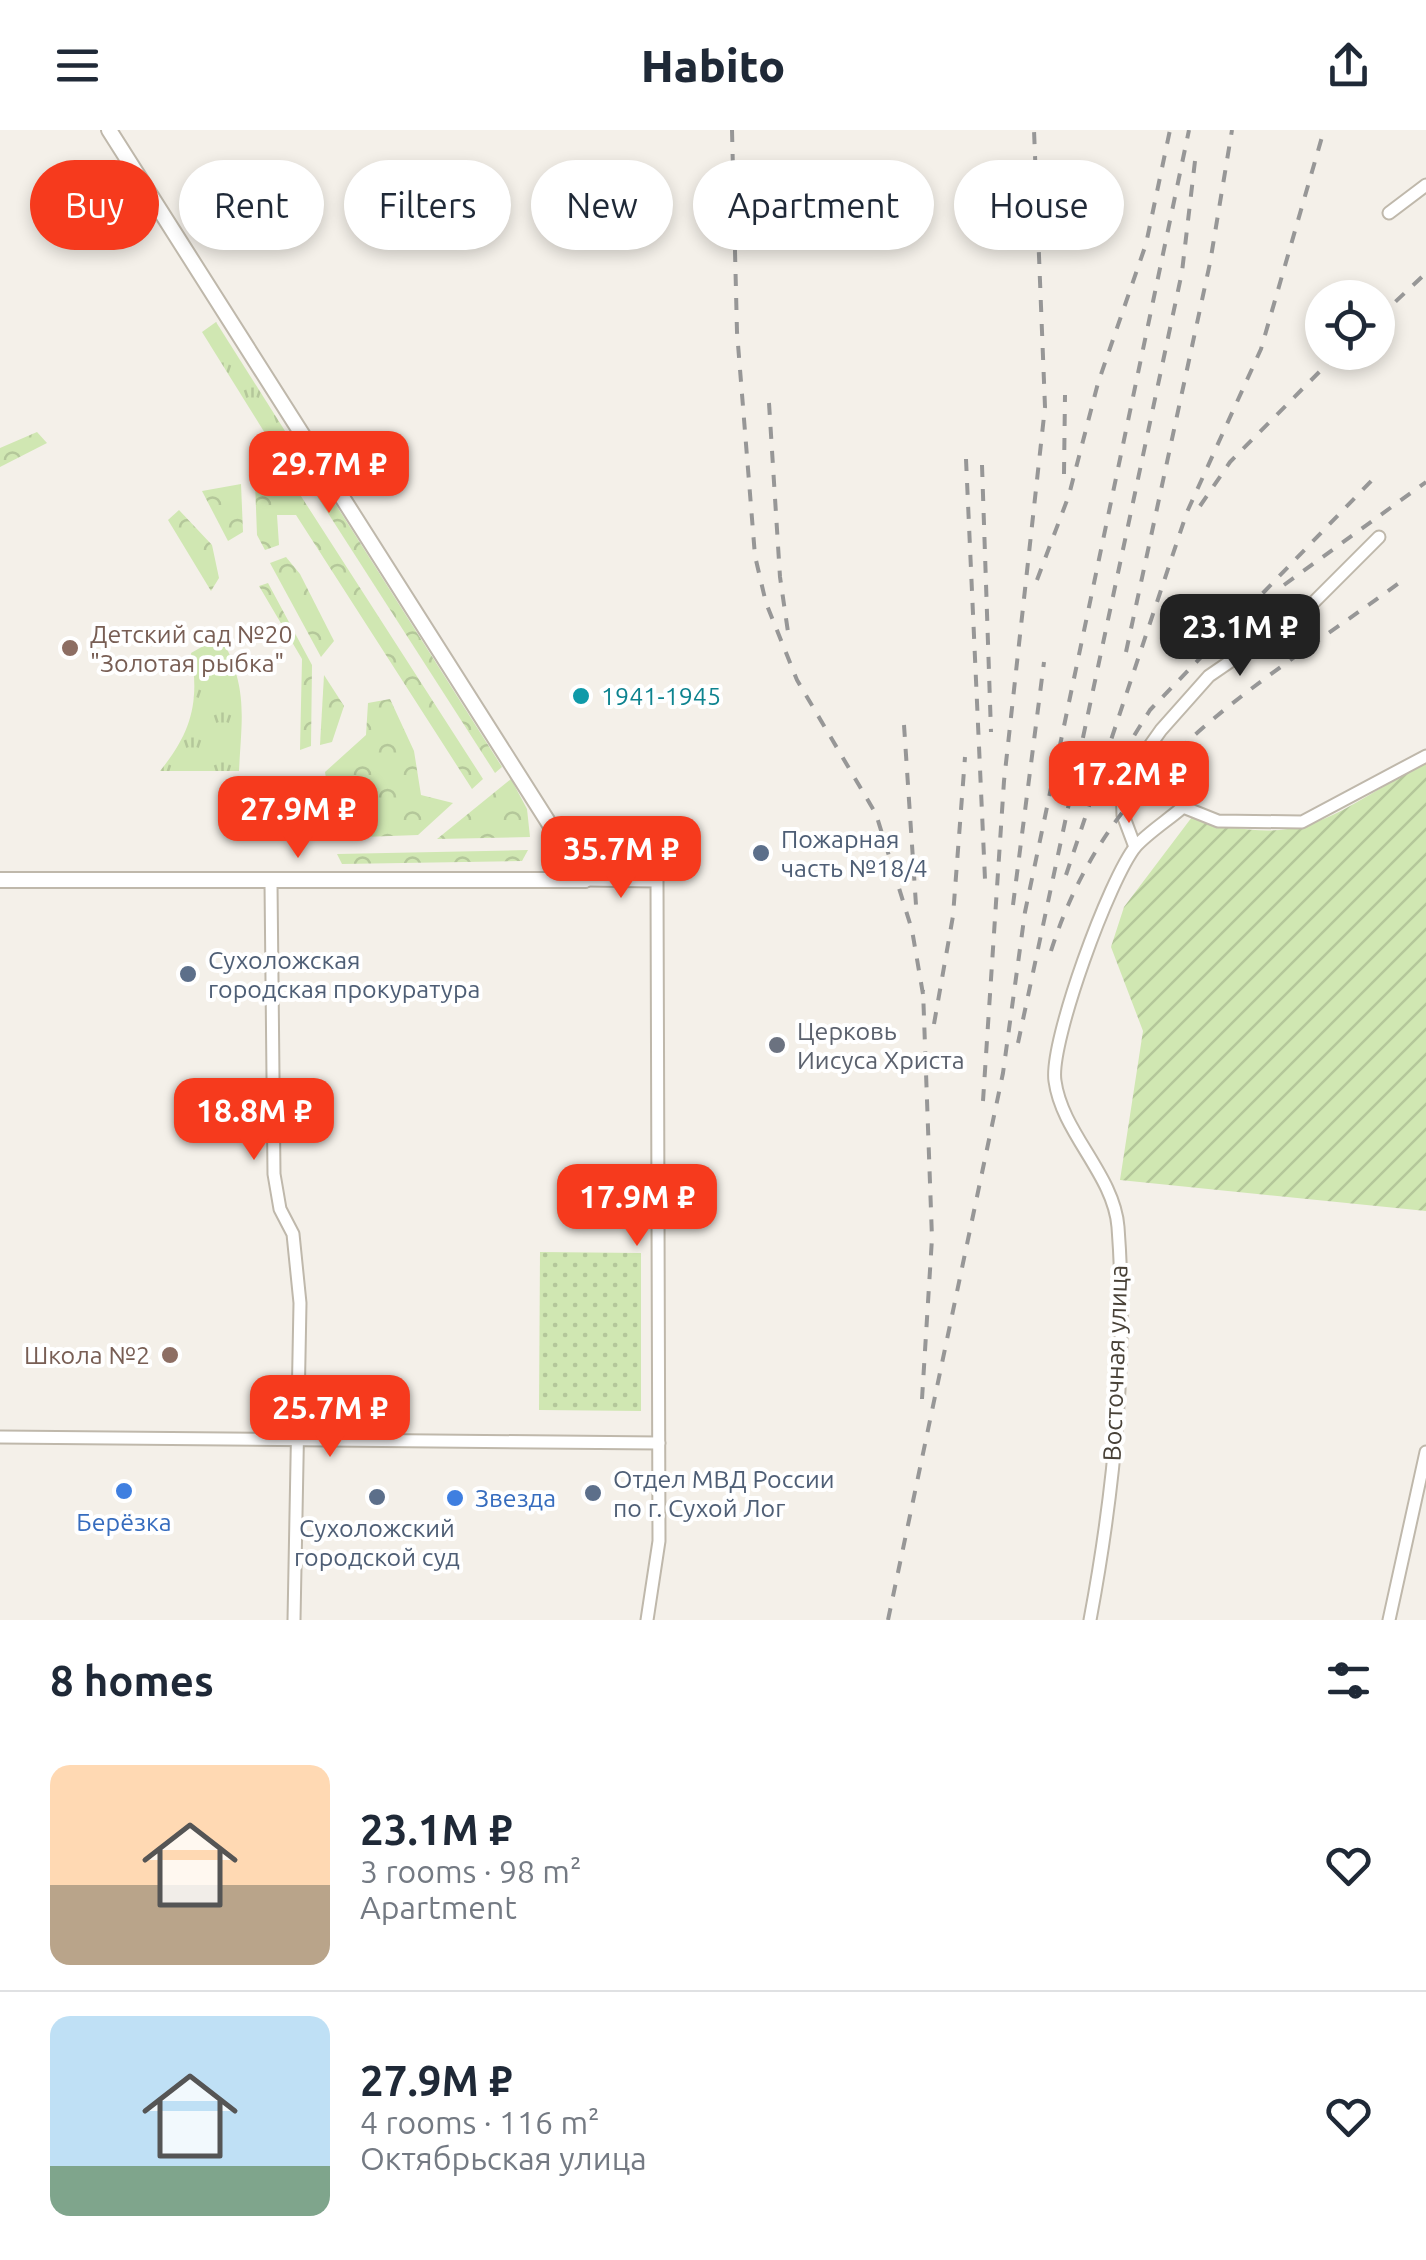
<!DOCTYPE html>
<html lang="en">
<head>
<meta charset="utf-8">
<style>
	body { margin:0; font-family:Ubuntu,sans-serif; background:#f2f2f3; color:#1f2937; height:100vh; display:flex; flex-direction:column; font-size:38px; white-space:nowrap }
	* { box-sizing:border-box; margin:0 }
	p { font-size:32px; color:#747a83 }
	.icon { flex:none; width:55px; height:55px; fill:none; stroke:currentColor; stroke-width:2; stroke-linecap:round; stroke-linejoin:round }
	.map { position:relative; height:1490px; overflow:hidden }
	.panel { display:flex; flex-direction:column; background:#fff; flex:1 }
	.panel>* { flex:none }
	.hud { position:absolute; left:30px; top:30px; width:1368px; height:90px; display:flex; gap:20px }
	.fabs { position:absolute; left:1305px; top:150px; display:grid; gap:20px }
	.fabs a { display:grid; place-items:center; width:90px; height:90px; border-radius:50%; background:#fff; box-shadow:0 5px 15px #0003; font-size:50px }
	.price { position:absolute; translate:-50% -85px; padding:0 22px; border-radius:20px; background:#f63a1d; color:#fff; font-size:32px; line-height:65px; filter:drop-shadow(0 2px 5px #0008) }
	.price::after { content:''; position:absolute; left:50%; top:60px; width:30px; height:22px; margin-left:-15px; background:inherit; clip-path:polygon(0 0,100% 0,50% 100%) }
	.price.current { background:#222; color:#fff }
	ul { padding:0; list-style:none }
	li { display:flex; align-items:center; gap:30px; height:250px; padding:0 50px }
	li+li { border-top:2px solid #e0e1e3 }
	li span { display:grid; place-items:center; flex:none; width:280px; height:200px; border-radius:20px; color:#555 }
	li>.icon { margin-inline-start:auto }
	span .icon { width:120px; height:120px; fill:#fffc; stroke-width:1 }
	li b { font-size:42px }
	h2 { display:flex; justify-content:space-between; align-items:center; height:120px; padding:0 50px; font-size:42px }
	.chip { padding:0 35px; border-radius:45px; background:#fff; box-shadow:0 5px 15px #0003; font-size:35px; line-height:90px }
	.chip.current { background:#f63a1d; color:#fff }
	header { display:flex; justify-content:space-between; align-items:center; height:130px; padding:0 50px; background:#fff; font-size:45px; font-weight:800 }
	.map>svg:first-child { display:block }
	.grass { fill:url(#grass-tufts) }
	.forest { fill:url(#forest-crowns) }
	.park { fill:url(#park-dots) }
	.garden { fill:url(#garden-furrows) }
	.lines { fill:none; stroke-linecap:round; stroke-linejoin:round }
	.minor-casing { stroke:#bfb8ab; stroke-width:15 }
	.tertiary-casing { stroke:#bfb8ab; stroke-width:18 }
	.minor { stroke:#fff; stroke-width:11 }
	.tertiary { stroke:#fff; stroke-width:14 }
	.rail { stroke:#979797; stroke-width:4; stroke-dasharray:12 12; stroke-linecap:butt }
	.education-dot { fill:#8d6e63; stroke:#fff; stroke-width:4 }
	.culture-dot { fill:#0f9aa8; stroke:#fff; stroke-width:4 }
	.service-dot { fill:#5c6f8a; stroke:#fff; stroke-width:4 }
	.worship-dot { fill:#6b7280; stroke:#fff; stroke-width:4 }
	.shop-dot { fill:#3f7fe0; stroke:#fff; stroke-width:4 }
	.labels { text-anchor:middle; stroke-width:8; stroke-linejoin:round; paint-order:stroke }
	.education-label { font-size:25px; fill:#785e54; stroke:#fff; text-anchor:start }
	.culture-label { font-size:25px; fill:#0d838f; stroke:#fff; text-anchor:start }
	.service-label { font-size:25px; fill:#4e5e75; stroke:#fff; text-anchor:start }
	.worship-label { font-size:25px; fill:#5b616d; stroke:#fff; text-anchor:start }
	.street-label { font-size:25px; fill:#484137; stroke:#fff }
	.shop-label { font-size:25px; fill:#366cbe; stroke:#fff; text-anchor:start }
</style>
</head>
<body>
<header><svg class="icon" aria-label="menu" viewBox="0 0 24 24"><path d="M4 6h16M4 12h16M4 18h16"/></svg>Habito<svg class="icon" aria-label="share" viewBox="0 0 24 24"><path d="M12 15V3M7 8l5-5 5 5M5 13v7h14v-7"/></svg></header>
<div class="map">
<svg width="1426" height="1490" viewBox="0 0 1426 1490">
	<defs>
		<pattern id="grass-tufts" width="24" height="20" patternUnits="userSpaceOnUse" patternTransform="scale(2.5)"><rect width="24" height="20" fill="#d0e7b2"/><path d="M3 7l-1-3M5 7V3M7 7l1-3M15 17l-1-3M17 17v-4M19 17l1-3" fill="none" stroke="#b4c79a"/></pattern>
		<pattern id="forest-crowns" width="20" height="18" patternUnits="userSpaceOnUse" patternTransform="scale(2.5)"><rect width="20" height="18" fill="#d0e7b2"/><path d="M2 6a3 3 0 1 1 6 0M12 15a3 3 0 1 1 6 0" fill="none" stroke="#b4c79a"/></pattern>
		<pattern id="park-dots" width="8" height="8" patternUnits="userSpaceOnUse" patternTransform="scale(2.5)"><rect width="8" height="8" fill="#d0e7b2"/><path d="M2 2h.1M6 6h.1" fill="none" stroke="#b4c79a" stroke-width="1.8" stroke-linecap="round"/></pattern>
		<pattern id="garden-furrows" width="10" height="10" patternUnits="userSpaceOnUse" patternTransform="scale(2.5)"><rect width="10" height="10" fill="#d0e7b2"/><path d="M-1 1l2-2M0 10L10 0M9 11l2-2" fill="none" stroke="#b4c79a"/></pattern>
	</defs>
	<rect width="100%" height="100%" fill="#f4f0e9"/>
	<g class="grass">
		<polygon points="216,192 304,331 294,334 281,329 202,202"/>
		<path d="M221,506C248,560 242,583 239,641H160C191,603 200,572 191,523Z"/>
	</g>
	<g class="forest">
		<polygon points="37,302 47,313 0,337 0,318"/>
		<polygon points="319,348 502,637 495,643 308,352"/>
		<polygon points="255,352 299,363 483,649 472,659 296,385 277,385 279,415 265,420 257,405"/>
		<polygon points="241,354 243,402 228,411 202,361"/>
		<polygon points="179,380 212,415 219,448 211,461 168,390"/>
		<polygon points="286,427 300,444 334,511 321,527 270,433"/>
		<polygon points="268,453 312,535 311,616 300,620 302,529 259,456"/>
		<polygon points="324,545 344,576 332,612 320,615"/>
		<polygon points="390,569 414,621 421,665 453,673 418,705 335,708 325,642 366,605 368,573"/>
		<polygon points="511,649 527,679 530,707 437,709"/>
		<polygon points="528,720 522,731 342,734 337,724"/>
	</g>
	<polygon class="park" points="540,1122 641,1123 641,1281 539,1280"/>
	<path class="garden" d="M1426,632V1081L1120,1050L1143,901L1111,817L1124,777L1192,687C1305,722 1331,684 1426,632Z"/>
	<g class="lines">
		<g class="minor-casing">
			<g id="minor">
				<polyline points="1389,83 1426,55"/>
				<polyline points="1135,717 1123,685 1122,655 1161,600 1209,546 1308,478 1379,407"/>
				<polyline points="585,750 657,751 659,1411 647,1490"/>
				<polyline points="271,753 274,1044 280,1079 293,1104 300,1173 294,1490"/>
				<polyline points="0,1307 659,1313"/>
				<path d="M1090,1490C1114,1362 1128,1228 1118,1097C1114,1045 1062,1003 1055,951C1049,913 1110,747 1136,716C1149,702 1168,690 1183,677L1218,691L1302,692L1426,626"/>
				<polyline points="1389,1490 1426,1322"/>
			</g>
		</g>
		<g class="tertiary-casing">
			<g id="tertiary">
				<polyline points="109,0 585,750"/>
				<polyline points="0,750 585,750"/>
			</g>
		</g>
		<use href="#minor" class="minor"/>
		<use href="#tertiary" class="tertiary"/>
		<g class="rail">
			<polyline points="732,0 737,202 755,426 766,473 797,550 876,684 912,800 924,870"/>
			<polyline points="1378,188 1426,143"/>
			<polyline points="769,273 780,447 788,502"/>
			<polyline points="966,329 985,749"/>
			<polyline points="982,335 991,602"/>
			<polyline points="1064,344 1065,265"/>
			<polyline points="1200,376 1230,332 1339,222"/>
			<polyline points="1037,450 1069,365 1098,253 1146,114 1170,0"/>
			<polyline points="1284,455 1426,352"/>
			<polyline points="1126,522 1210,133 1232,0"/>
			<polyline points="904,595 916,775"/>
			<polyline points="1109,646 1150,580 1375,347"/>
			<polyline points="1066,745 1187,382 1261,219 1324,0"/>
			<polyline points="1013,775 1044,532"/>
			<path d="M1051,821C1110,635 1251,561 1399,453"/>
			<polyline points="934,894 953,786 965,627"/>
			<polyline points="1018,913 1182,142 1195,31"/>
			<polyline points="983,971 1004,651 1045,277 1034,0"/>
			<polyline points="922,1269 932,1108 923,860"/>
			<polyline points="888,1490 1003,943 1025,782 1189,0"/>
		</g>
	</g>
	<g class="education-dot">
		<circle cx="70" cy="518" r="10"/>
		<circle cx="170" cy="1225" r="10"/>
	</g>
	<circle class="culture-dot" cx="581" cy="566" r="10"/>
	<g class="service-dot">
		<circle cx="761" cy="723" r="10"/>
		<circle cx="188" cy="844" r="10"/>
		<circle cx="593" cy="1363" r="10"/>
		<circle cx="377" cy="1367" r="10"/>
	</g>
	<circle class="worship-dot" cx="777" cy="915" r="10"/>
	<g class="shop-dot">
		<circle cx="124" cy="1361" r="10"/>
		<circle cx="455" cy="1368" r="10"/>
	</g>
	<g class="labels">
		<g class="education-label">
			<text x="90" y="513">Детский сад №20<tspan x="90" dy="29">"Золотая рыбка"</tspan></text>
			<text x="150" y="1234" text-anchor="end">Школа №2</text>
		</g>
		<g class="culture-label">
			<text x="601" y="575">1941-1945</text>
		</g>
		<g class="service-label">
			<text x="781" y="718">Пожарная<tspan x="781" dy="29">часть №18/4</tspan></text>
			<text x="208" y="839">Сухоложская<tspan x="208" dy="29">городская прокуратура</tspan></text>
			<text x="613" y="1358">Отдел МВД России<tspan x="613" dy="29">по г. Сухой Лог</tspan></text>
			<text x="377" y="1407" text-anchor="middle">Сухоложский<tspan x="377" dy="29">городской суд</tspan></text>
		</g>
		<g class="worship-label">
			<text x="797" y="910">Церковь<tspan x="797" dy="29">Иисуса Христа</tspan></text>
		</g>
		<g class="street-label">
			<text transform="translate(1115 1233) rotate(-88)" y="9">Восточная улица</text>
		</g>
		<g class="shop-label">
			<text x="475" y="1377">Звезда</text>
			<text x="124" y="1401" text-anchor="middle">Берёзка</text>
		</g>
	</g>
</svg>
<div class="fabs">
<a><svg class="icon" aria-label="locate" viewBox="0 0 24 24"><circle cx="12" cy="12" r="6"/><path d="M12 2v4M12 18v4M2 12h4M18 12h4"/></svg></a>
</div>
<b class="price" style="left:329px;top:386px">29.7M ₽</b>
<b class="price current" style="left:1240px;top:549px">23.1M ₽</b>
<b class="price" style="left:1129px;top:696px">17.2M ₽</b>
<b class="price" style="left:298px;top:731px">27.9M ₽</b>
<b class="price" style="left:621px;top:771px">35.7M ₽</b>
<b class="price" style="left:254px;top:1033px">18.8M ₽</b>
<b class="price" style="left:637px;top:1119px">17.9M ₽</b>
<b class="price" style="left:330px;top:1330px">25.7M ₽</b>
<div class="hud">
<a class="chip current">Buy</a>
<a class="chip">Rent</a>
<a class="chip">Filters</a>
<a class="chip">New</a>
<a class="chip">Apartment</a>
<a class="chip">House</a>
</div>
</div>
<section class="panel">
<h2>8 homes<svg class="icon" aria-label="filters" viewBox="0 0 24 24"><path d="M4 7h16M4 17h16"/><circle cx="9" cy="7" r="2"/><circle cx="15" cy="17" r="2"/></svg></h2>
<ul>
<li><span style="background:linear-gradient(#ffd9b3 60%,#b9a48a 0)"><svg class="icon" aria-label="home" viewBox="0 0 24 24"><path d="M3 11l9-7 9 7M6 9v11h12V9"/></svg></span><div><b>23.1M ₽</b><p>3 rooms · 98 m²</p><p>Apartment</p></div><svg class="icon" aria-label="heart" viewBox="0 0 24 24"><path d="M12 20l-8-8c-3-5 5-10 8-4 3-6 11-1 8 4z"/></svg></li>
<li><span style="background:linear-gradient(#bfe0f5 75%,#7fa58c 0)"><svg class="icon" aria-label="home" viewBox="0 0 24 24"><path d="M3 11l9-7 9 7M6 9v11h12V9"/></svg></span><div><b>27.9M ₽</b><p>4 rooms · 116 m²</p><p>Октябрьская улица</p></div><svg class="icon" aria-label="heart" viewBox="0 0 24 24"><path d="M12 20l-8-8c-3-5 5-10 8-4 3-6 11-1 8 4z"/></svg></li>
</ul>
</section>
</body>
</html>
